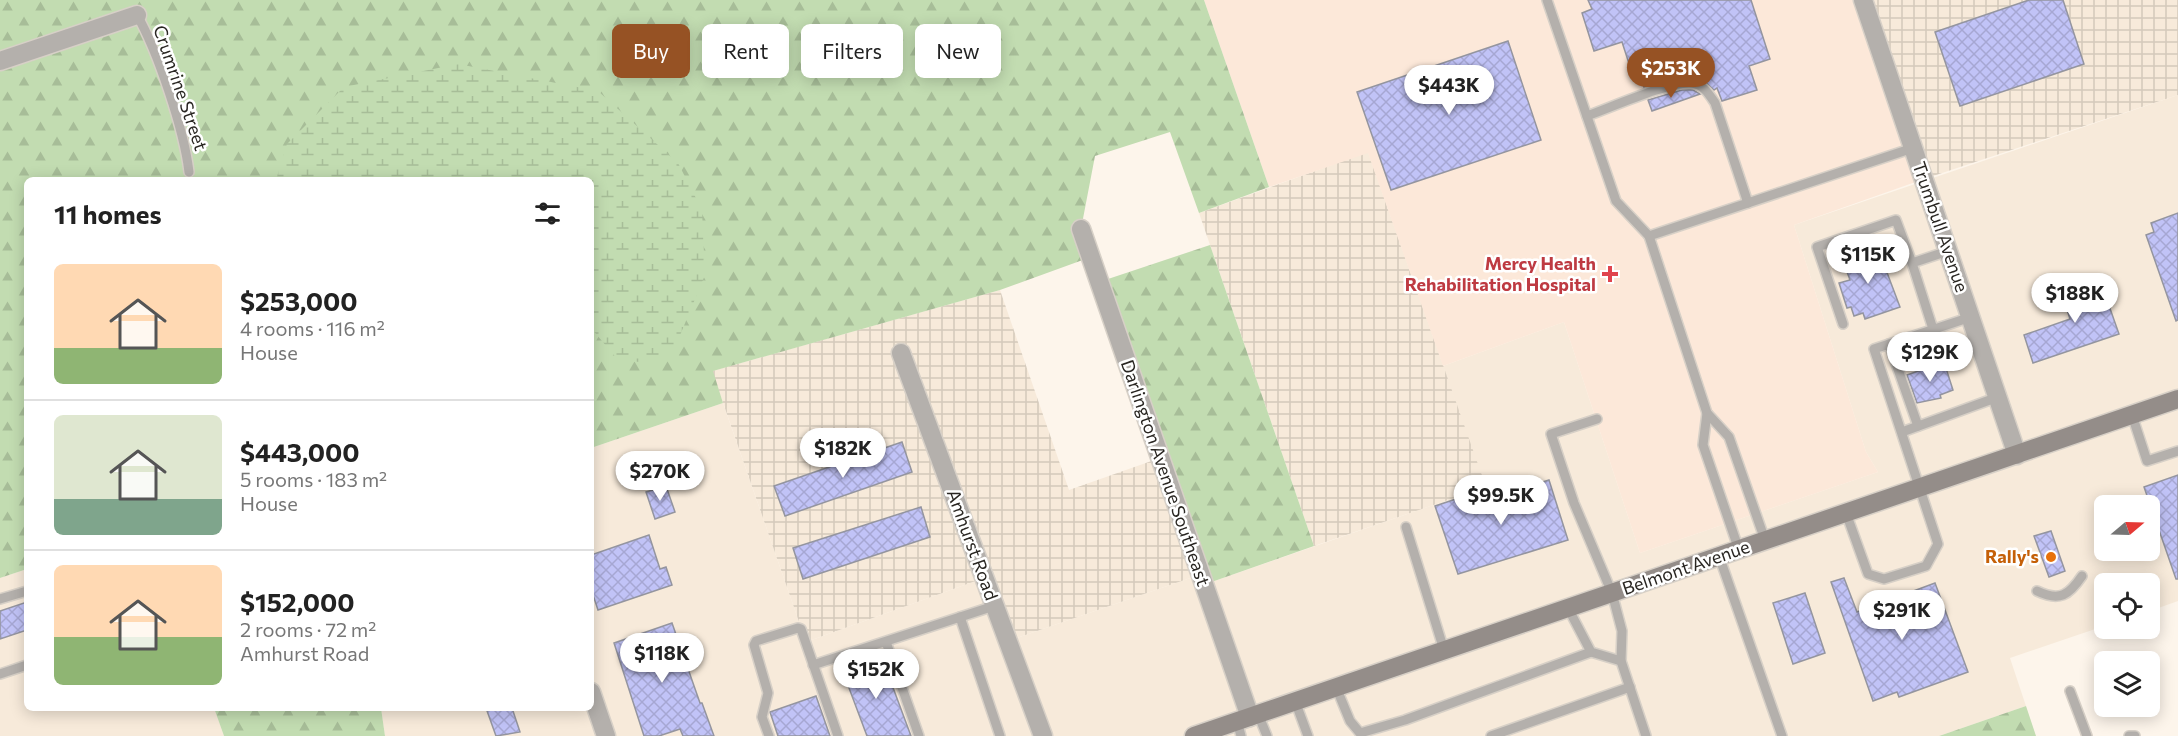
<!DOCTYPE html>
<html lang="en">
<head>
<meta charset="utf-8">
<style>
	body { margin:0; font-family:Commissioner,sans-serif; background:#f6f6f6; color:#222; height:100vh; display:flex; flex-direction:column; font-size:22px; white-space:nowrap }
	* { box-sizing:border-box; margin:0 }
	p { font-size:20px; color:#767676 }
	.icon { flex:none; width:33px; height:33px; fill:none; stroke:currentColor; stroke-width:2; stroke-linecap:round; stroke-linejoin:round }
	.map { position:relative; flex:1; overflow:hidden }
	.panel { position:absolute; left:24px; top:177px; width:570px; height:534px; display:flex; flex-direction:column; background:#fff; border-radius:9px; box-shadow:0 3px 15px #0003 }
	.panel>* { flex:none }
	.guide { position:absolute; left:612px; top:24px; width:570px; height:54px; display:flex; gap:12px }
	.needle { width:39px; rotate:71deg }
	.buttons { position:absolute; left:2094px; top:495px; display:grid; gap:12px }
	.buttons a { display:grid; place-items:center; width:66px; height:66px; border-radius:9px; background:#fff; box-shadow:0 3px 15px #0003; font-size:30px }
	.price { position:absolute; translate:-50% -51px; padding:0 14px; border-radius:21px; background:#fff; color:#222; font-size:20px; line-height:39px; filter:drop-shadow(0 2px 3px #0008) }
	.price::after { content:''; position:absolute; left:50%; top:36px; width:18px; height:14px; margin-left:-9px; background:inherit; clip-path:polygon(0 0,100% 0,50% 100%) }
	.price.on { background:#965224; color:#fff }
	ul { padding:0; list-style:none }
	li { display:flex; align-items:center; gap:18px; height:150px; padding:0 30px }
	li+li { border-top:2px solid #e0e0e0 }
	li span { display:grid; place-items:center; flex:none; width:168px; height:120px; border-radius:9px; color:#555 }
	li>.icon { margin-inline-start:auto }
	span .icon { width:72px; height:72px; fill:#fffc; stroke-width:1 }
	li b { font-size:26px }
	h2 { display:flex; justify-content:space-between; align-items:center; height:72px; padding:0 30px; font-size:26px }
	.tag { padding:0 21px; border-radius:9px; background:#fff; box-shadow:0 3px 15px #0003; font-size:21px; line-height:54px }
	.tag.on { background:#965224; color:#fff }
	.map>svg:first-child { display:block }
	.built { fill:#f7eada; fill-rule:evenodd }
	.industrial { fill:url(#industrial-grid) }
	.medical { fill:#fce8d9 }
	.forest { fill:url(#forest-firs) }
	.wetland { fill:url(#wetland-marsh) }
	.building { fill:url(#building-cross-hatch); stroke:#94959f; stroke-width:1.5 }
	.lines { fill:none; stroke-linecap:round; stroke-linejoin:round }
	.service-casing { stroke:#d7d0c7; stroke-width:12 }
	.minor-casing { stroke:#d7d0c7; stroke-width:21 }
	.tertiary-casing { stroke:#d7d0c7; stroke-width:21 }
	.secondary-casing { stroke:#d7d0c7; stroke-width:21 }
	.service { stroke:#b4b0ac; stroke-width:9 }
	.minor { stroke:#b4b0ac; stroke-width:18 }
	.tertiary { stroke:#b4b0ac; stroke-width:18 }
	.secondary { stroke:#948d89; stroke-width:18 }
	.health-dot { fill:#e0444e; stroke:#fff; stroke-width:2 }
	.food-dot { fill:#e8710a; stroke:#fff; stroke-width:2 }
	.labels { text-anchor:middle; stroke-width:5; stroke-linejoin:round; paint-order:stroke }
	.street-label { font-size:18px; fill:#292622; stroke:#fff }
	.health-label { font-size:18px; font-weight:bold; fill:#be3a42; stroke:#fff; text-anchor:end }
	.food-label { font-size:18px; font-weight:bold; fill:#c56008; stroke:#fff; text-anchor:end }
</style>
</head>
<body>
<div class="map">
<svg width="2178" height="736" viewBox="0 0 2178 736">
	<defs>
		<pattern id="industrial-grid" width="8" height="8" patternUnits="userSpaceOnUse" patternTransform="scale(1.5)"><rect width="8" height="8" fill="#f7eada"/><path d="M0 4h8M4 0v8" fill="none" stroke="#d4c9bb"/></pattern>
		<pattern id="forest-firs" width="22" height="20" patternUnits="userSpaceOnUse" patternTransform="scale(1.5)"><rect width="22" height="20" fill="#c2dcb1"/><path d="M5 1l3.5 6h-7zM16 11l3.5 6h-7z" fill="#a7bd98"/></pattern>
		<pattern id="wetland-marsh" width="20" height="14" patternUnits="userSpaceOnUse" patternTransform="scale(1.5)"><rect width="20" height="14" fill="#c2dcb1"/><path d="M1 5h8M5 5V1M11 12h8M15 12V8" fill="none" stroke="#a7bd98"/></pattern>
		<pattern id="building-cross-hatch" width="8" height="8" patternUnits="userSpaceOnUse" patternTransform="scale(1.5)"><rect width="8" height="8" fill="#c1c3f7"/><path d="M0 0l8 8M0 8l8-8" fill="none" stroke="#a6a7d3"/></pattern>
	</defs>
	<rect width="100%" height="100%" fill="#fdf5eb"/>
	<g class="built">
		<path d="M2178,95V601L2150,611V584H2104V626L2010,658L2026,706L1939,736H385L381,708H591V448L723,403L806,642L984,578L1008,641L1199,575L1203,585L1485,487L1443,366L1564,322L1640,553L1878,472L1866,452L1794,225ZM2104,506H2150V550H2104Z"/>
		<polygon points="27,569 27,708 214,708 224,736 0,736 0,578"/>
	</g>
	<g class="industrial">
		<polygon points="1863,0 2178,0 2178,95 1924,179"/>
		<polygon points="1368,152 1486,487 1314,546 1199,213"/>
		<polygon points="1000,290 1069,490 1160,458 1199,575 1008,641 984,578 806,642 712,371"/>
	</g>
	<polygon class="medical" points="1204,0 1863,0 1924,179 1794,225 1866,452 1878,472 1640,553 1564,322 1443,366 1368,153 1269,187"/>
	<g class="forest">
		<polygon points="0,0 1204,0 1269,187 1199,213 1170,132 1095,156 1081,229 1091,257 1000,290 713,371 723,403 591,448 591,180 27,180 27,569 0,578"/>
		<polygon points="1210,245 1314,546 1203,585 1099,282"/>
		<polygon points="2026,706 2036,736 1939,736"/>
		<polygon points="214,708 381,708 385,736 224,736"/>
	</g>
	<polygon class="wetland" points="458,64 598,91 678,163 702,210 705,275 676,345 651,363 618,360 591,328 591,180 276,180 287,144 344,87"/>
	<g class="building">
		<polygon points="1588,0 1751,0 1770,59 1749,66 1757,90 1722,101 1717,88 1714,90 1703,80 1692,76 1668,80 1644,87 1640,77 1634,79 1622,42 1594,51 1582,13 1592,9"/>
		<polygon points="2029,0 2063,0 2084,64 1960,106 1935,32"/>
		<polygon points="1508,41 1541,140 1391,190 1357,92"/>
		<polygon points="1682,90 1693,90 1700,94 1652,111 1648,100"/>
		<polygon points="2178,213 2178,320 2176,321 2146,235 2154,232 2151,223"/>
		<polygon points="1877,246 1900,307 1865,319 1863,313 1854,316 1851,307 1847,308 1839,283 1850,280 1842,258"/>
		<polygon points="2100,280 2119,334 2033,363 2024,335 2070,319 2062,294"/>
		<polygon points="1944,362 1953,390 1940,395 1941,398 1917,403 1907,375"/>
		<polygon points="902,442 912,472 785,516 774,486"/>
		<polygon points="2178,475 2178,579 2176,579 2144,487"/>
		<polygon points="1549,480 1568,540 1458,574 1435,506 1471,494 1474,503"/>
		<polygon points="666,486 675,512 655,519 646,492"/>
		<polygon points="921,507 930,537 803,579 793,548"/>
		<polygon points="2051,531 2065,571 2049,577 2034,536"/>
		<polygon points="649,535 660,569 666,567 672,585 598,610 591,589 591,555"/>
		<polygon points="1844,578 1857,612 1935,583 1968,672 1899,697 1897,692 1873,701 1831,582"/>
		<polygon points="1805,593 1825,653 1793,664 1773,603"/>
		<polygon points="27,602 27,630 0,639 0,611"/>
		<polygon points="672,623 700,703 702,703 714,736 683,736 680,729 659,736 644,736 614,643"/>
		<polygon points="882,658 911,736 867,736 843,672"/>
		<polygon points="816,696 830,736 778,736 770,712"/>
		<polygon points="486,708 512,708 520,732 496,736"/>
	</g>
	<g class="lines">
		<g class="service-casing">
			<g id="service">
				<polyline points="1547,0 1616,201 1649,236 1707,413 1729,437 1765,540"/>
				<path d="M137,15C158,52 184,130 189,172"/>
				<path d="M1587,116C1610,108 1670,81 1691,83C1703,84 1709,94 1715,103L1748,203"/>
				<polyline points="1649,236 1913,148"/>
				<polyline points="1843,324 1817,247 1896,220 1912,263"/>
				<polyline points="1933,329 1912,263 1948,251"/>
				<polyline points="1889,344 1918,426"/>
				<polyline points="1707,413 1703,445 1739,550"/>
				<polyline points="2132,415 2147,461 2178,451"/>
				<polyline points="1597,419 1551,434 1574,503 1612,593 1622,631 1621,661 1646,736"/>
				<polyline points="1902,432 1998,397"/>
				<polyline points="1846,513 1868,574 1884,579 1926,566 1938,544 1874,349 1971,317"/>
				<polyline points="1406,527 1444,650"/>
				<polyline points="1719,556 1782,736"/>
				<path d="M2037,591C2060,602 2069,595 2082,576"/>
				<polyline points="0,599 27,591"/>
				<polyline points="1568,608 1591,652 1621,661"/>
				<polyline points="960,617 1000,736"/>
				<polyline points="886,642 919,736"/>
				<polyline points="813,665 994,606"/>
				<polyline points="0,674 27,665"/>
				<polyline points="1336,687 1350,721 1360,733 1405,720 1591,652"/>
				<polyline points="2070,691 2087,736"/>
				<polyline points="1295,701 1308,736"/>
				<polyline points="1258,714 1267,736"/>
				<polyline points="1237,721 1241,736"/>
				<polyline points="769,736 762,717 768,693 754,645 756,641 798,628 801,629 838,736"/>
				<polyline points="1491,736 1630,687"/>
				<polyline points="2129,736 2135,736"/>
			</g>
		</g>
		<g class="minor-casing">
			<g id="minor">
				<polyline points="0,61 137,15"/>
				<polyline points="1081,229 1250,717"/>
				<polyline points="901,353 1043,736"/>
				<polyline points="591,692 606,736"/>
			</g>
		</g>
		<g class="tertiary-casing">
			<polyline id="tertiary" points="1863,0 2017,455"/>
		</g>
		<g class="secondary-casing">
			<polyline id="secondary" points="1194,736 2178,399"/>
		</g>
		<use href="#service" class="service"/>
		<use href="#minor" class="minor"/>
		<use href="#tertiary" class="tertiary"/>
		<use href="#secondary" class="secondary"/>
	</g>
	<path class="health-dot" d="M1607 265h6v6h6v6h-6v6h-6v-6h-6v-6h6z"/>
	<circle class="food-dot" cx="2051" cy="557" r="6"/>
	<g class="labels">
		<g class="street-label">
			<text transform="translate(180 88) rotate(71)" y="6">Crumrine Street</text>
			<text transform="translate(1940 227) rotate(71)" y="6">Trumbull Avenue</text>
			<text transform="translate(1165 473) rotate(71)" y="6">Darlington Avenue Southeast</text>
			<text transform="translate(972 545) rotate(70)" y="6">Amhurst Road</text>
			<text transform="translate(1686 568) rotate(-19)" y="6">Belmont Avenue</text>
		</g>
		<g class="health-label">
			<text x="1596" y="270">Mercy Health<tspan x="1596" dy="21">Rehabilitation Hospital</tspan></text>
		</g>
		<g class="food-label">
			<text x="2039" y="563">Rally's</text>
		</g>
	</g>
</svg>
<div class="buttons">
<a><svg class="needle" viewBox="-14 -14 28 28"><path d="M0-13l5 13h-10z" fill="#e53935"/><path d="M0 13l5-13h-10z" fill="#767676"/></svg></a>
<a><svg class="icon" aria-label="locate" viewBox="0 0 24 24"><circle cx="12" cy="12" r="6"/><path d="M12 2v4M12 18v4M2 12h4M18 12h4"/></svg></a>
<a><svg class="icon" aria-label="layers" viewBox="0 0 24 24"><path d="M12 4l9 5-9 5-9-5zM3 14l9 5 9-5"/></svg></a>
</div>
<b class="price on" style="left:1671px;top:99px">$253K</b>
<b class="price" style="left:1449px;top:116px">$443K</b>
<b class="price" style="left:1868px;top:285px">$115K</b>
<b class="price" style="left:2075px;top:324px">$188K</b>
<b class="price" style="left:1930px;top:383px">$129K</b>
<b class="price" style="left:843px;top:479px">$182K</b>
<b class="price" style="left:660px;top:502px">$270K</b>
<b class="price" style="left:1501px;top:526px">$99.5K</b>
<b class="price" style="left:1902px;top:641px">$291K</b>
<b class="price" style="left:662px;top:684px">$118K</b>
<b class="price" style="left:876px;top:700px">$152K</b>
<div class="guide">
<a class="tag on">Buy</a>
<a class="tag">Rent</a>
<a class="tag">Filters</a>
<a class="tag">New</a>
</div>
<section class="panel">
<h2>11 homes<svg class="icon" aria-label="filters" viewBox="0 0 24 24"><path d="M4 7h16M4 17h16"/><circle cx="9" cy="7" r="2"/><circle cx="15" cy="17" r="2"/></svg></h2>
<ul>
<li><span style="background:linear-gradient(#ffd9b3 70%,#8fb573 0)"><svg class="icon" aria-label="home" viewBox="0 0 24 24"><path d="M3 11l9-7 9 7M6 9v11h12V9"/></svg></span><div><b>$253,000</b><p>4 rooms · 116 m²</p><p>House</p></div></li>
<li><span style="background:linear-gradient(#dfe7d0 70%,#7fa58c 0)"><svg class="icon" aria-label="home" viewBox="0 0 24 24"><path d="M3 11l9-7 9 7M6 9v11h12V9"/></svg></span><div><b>$443,000</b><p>5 rooms · 183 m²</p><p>House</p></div></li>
<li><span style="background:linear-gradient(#ffd9b3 60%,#8fb573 0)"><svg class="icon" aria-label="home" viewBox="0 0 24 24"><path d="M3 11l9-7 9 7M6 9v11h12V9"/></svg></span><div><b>$152,000</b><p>2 rooms · 72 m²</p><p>Amhurst Road</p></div></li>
</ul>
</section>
</div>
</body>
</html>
